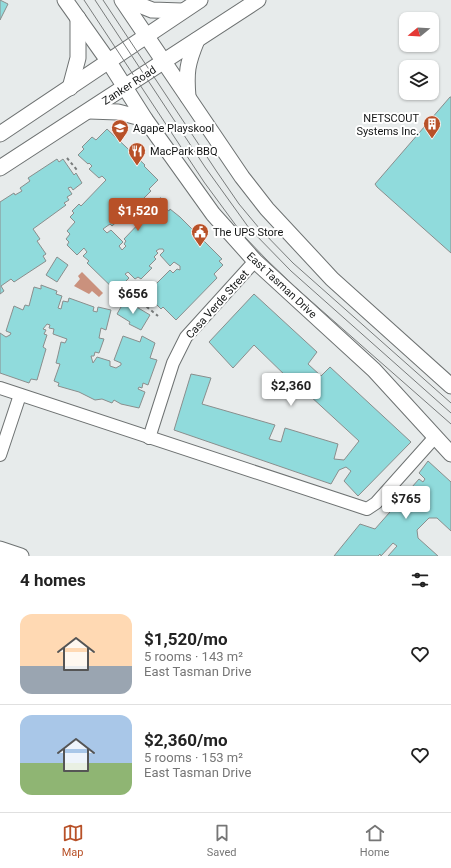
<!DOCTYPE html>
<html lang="en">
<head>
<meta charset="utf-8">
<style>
	body { margin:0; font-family:Roboto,sans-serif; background:#f2f2f2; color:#222; height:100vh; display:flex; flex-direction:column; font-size:15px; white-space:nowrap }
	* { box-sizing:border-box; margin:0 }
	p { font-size:13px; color:#767676 }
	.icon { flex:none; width:22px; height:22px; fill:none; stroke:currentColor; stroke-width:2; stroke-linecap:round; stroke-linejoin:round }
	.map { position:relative; height:556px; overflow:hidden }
	.sheet { display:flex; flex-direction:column; background:#fff; flex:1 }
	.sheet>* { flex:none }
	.needle { width:26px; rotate:252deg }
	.fabs { position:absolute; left:399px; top:12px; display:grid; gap:8px }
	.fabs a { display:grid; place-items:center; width:40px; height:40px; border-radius:8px; background:#fff; box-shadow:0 1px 3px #0004; font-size:20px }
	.price { position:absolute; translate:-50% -34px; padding:0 9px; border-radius:4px; background:#fff; color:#222; font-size:13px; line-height:26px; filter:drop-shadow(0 1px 2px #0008) }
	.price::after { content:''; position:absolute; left:50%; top:24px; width:12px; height:9px; margin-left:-6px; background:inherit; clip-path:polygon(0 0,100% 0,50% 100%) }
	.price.on { background:#b85128; color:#fff }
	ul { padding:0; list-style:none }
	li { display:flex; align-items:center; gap:12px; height:100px; padding:0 20px }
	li+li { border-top:1px solid #e0e0e0 }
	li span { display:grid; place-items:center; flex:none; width:112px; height:80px; border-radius:12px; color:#555 }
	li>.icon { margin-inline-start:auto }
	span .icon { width:48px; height:48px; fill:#fffc; stroke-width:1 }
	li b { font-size:17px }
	h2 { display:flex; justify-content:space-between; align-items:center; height:48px; padding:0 20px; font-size:17px }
	.tab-bar { display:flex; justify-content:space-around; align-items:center; height:56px; border-top:1px solid #e0e0e0; background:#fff; font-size:11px; color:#767676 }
	.tab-bar a { display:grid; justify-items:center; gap:2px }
	.tab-bar .on { color:#b85128 }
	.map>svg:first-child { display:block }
	.water { fill:#ca917d }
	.building { fill:#90dbdc; stroke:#8a8e8d }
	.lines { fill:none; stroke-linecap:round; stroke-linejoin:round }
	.minor-casing { stroke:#6e7272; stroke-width:14 }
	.major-casing { stroke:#6e7272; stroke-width:17 }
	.path { stroke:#787b7b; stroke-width:2; stroke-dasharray:3 3; stroke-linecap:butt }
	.minor { stroke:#fff; stroke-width:12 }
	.major { stroke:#fff; stroke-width:15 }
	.tram { stroke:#797c7c; stroke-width:1 }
	.labels { text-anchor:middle; stroke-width:4; stroke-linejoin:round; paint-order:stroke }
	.street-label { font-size:11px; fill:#151717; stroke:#fff }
	.poi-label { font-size:11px; fill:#151717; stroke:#fff; text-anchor:start }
</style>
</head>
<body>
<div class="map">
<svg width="451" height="556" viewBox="0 0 451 556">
	<rect width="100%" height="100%" fill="#e7ebeb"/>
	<polygon class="water" points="82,272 103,293 99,297 92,291 89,294 74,286 80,279 78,276"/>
	<g class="building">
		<polygon points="0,0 8,4 0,20"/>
		<polygon points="450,97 451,97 451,253 377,187 375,184"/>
		<polygon points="107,129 145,165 144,166 158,180 149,189 151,191 132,210 129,207 125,211 122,208 118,212 123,216 112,226 110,224 103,229 107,233 111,230 123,242 119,246 122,250 126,246 124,244 126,241 124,239 145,217 149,220 160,209 162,211 165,208 169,211 170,209 180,217 222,259 219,261 223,265 214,274 217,278 176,320 163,307 161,309 153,301 155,299 148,292 170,270 173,273 177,269 180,270 180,266 174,262 170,266 160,255 164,251 163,249 159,249 156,251 158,253 154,257 156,259 149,266 152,268 141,279 138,277 135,279 128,272 125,274 129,278 126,281 131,286 121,296 87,263 89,261 83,256 87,252 84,248 77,255 67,245 69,242 66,239 70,234 67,231 75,222 70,217 74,213 72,211 79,204 81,206 106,180 102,176 99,178 89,169 92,166 89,163 88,164 78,155 84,149 82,147 92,137 96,140"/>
		<polygon points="57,159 59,162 63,159 74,175 76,173 82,183 73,190 71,187 68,188 72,194 67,197 69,200 64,203 66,205 33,229 40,239 37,241 46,254 43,256 46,261 14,282 11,279 1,286 4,291 0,294 0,202 14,193 15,195 22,191 20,188 30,181 28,178"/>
		<polygon points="57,257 68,265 57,282 46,275"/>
		<polygon points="41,285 57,291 56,294 62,296 58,308 61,309 63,301 68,302 69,298 94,307 93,311 97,312 98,307 111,310 106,330 101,328 99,338 104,339 99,353 95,352 94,356 91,356 93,363 97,357 110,361 110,366 116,368 121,365 121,363 114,360 123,336 140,342 142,336 155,343 150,358 157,360 148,385 143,383 142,388 139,387 138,389 145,392 139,408 121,404 114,400 112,403 102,399 95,400 79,392 58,386 59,383 54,381 60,364 56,363 58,355 61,342 65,343 67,339 53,334 54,329 49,328 50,325 47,324 43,329 46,330 44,334 47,335 43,347 46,349 37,380 31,379 29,383 0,373 0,333 6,337 10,335 11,333 6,331 14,306 23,310 25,305 29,306 34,287 41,289"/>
		<polygon points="254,294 317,352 308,364 321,376 330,367 411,442 358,496 344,481 351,471 346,467 339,470 331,484 174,430 191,374 211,378 202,404 275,425 269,439 281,442 285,428 338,444 334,459 344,460 359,441 309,395 314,389 297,375 291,381 254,345 233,368 209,342"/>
		<polygon points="125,300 150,315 141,330 129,324 130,322 117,314"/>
		<polygon points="428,461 451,482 451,531 437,518 429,518 417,530 418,538 438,556 388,556 397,546 393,543 381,556 380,554 378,556 334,556 360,524 375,529 419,479 423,482 425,479 419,473"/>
	</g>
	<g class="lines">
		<g class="minor-casing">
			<g id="minor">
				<polyline points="0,388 367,509 376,503 435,437"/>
				<polyline points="149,438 173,363 186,337 255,261"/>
				<polyline points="0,455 20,395"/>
			</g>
		</g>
		<g class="major-casing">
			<g id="major">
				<polyline points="65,0 109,62 145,119 213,214 255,261 374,370 451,454"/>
				<polyline points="122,0 242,177 267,209 332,279 451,386"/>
				<polyline points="127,0 152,10 182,11"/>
				<polyline points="70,88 78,58 78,18"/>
				<path d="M188,97C186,72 187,64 197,40"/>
				<polyline points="89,111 118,112 145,119"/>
				<polyline points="0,134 200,0"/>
				<polyline points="0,168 258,0"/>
				<polyline points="0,549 21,556"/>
			</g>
		</g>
		<g class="path">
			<polyline points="67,158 77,170"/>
			<polyline points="151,209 162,197"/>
			<polyline points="142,303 158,316"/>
		</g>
		<use href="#minor" class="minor"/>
		<use href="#major" class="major"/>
		<g class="tram">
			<polyline points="84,0 204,182 243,235 266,259 295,287 451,424"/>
			<polyline points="95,0 205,167 249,228 291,271 451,413"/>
			<polyline points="103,0 217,172 239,204 259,228 293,263 451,403"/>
		</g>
	</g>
	<defs>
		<g id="building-pin" transform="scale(0.9)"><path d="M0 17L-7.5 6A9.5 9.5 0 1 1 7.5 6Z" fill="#b85128" stroke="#fff"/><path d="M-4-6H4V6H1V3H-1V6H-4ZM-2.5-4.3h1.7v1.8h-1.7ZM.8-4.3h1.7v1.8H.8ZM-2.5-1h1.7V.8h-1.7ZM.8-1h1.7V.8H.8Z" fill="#fff"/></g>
		<g id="school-pin" transform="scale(0.9)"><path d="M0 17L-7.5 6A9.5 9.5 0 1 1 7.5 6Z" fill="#b85128" stroke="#fff"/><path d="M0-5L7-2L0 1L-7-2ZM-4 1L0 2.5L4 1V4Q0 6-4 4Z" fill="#fff"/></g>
		<g id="restaurant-pin" transform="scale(0.9)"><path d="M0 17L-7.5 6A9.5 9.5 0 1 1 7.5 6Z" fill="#b85128" stroke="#fff"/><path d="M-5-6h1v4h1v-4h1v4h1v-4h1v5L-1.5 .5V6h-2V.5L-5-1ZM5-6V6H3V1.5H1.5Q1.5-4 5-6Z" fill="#fff"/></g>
		<g id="civic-pin" transform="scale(0.9)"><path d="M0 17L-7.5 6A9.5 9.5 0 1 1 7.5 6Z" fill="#b85128" stroke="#fff"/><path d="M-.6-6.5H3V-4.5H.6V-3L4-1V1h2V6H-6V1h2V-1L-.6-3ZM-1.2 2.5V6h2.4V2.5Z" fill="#fff"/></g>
	</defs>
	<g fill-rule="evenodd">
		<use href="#building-pin" x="432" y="124"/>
		<use href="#school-pin" x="120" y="128"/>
		<use href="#restaurant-pin" x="137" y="151"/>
		<use href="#civic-pin" x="200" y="232"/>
	</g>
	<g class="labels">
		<g class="street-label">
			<text transform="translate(129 85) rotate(-33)" y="4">Zanker Road</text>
			<text transform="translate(282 285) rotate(43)" y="4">East Tasman Drive</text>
			<text transform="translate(217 304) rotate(-48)" y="4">Casa Verde Street</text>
		</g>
		<g class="poi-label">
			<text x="419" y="122" text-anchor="end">NETSCOUT<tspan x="419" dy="13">Systems Inc.</tspan></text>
			<text x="133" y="132">Agape Playskool</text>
			<text x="150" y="155">MacPark BBQ</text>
			<text x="213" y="236">The UPS Store</text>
		</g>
	</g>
</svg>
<div class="fabs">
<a><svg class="needle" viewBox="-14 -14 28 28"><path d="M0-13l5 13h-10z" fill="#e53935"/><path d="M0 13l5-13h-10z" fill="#767676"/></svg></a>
<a><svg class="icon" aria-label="layers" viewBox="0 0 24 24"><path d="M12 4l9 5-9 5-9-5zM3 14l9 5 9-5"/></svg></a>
</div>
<b class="price on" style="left:138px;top:232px">$1,520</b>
<b class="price" style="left:133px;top:315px">$656</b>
<b class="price" style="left:291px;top:407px">$2,360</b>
<b class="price" style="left:406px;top:520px">$765</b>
</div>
<section class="sheet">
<h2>4 homes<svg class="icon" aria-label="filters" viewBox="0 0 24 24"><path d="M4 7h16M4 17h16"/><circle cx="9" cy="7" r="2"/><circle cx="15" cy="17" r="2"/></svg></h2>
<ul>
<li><span style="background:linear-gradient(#ffd9b3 65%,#9aa5b1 0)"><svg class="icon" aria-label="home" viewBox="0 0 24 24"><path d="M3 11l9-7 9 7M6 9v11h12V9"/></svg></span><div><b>$1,520/mo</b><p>5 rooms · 143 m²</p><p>East Tasman Drive</p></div><svg class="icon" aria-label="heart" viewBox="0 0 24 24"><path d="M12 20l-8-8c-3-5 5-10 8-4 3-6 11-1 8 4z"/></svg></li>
<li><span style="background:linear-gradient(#a9c7e8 60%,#8fb573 0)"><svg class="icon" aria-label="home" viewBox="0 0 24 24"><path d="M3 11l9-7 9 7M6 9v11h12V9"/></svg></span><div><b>$2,360/mo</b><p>5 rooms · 153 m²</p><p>East Tasman Drive</p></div><svg class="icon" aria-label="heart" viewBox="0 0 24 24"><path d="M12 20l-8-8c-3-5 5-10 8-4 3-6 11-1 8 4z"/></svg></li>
</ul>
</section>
<nav class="tab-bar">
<a class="on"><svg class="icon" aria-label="map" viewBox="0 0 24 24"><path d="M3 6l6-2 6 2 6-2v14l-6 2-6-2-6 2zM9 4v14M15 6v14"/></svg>Map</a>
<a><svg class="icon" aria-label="saved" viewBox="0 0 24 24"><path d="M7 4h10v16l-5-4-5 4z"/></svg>Saved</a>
<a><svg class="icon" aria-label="home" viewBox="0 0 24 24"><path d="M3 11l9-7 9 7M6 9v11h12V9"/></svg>Home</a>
</nav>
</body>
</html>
